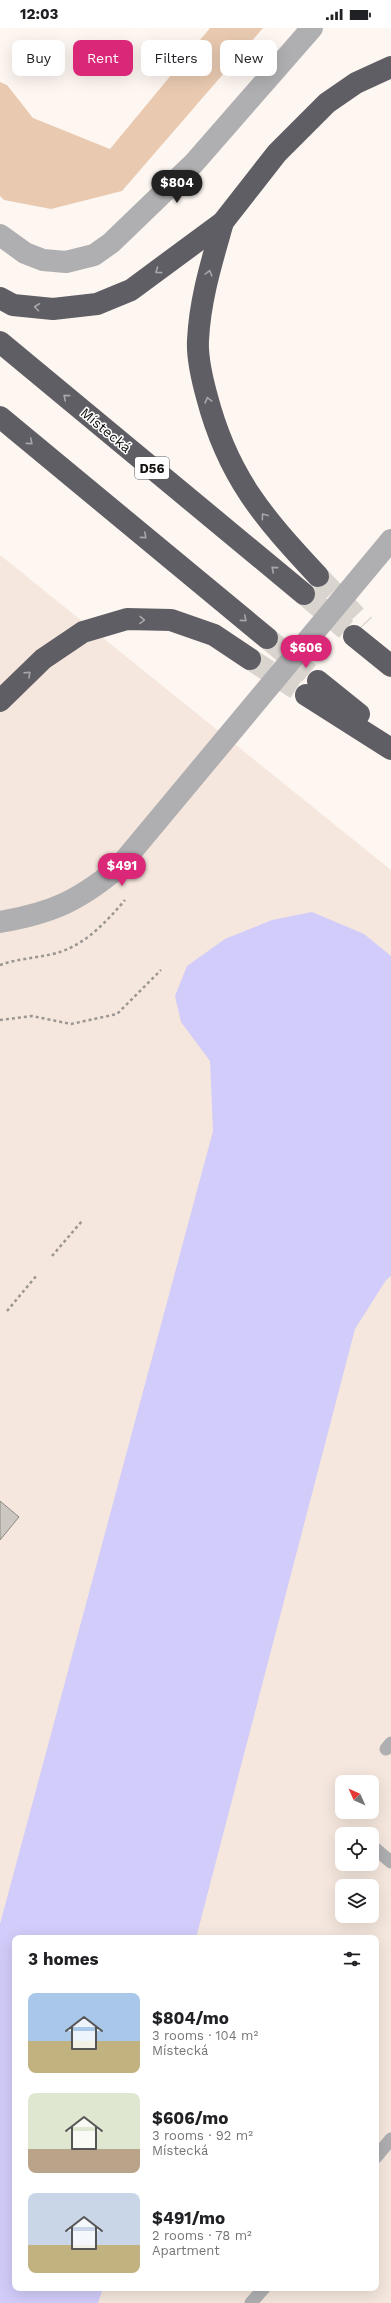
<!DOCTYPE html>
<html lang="en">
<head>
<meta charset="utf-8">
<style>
	body { margin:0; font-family:"Work Sans",sans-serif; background:#f2f2f2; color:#202124; height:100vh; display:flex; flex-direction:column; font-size:15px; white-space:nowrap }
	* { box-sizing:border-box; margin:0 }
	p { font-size:13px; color:#757577 }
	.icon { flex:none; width:22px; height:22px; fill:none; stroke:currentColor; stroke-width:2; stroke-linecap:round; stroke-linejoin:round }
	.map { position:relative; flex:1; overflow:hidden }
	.sheet { position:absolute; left:12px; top:1907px; width:367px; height:356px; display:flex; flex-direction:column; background:#fff; border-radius:8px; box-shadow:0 4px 16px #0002 }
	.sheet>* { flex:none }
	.hud { position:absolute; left:12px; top:12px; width:367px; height:36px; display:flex; gap:8px }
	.needle { width:26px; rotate:315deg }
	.controls { position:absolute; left:335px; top:1747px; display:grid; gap:8px }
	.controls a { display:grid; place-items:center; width:44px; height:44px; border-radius:8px; background:#fff; box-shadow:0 4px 16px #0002; font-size:20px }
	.price { position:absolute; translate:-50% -34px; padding:0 9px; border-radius:14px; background:#db2777; color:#fff; font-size:13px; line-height:26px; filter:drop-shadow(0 1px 2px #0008) }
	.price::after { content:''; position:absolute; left:50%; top:24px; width:12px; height:9px; margin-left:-6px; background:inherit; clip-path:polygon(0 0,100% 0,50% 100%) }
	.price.on { background:#222; color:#fff }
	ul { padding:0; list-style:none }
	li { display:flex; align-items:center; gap:12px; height:100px; padding:0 16px }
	li span { display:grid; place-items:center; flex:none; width:112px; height:80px; border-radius:8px; color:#555 }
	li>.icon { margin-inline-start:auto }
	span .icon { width:48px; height:48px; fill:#fffc; stroke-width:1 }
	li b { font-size:17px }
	h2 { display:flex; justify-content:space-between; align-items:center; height:48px; padding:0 16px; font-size:17px }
	.chip { padding:0 14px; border-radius:8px; background:#fff; box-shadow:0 4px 16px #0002; font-size:14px; line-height:36px }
	.chip.on { background:#db2777; color:#fff }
	.status { display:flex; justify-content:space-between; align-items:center; height:28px; padding:0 20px; background:#fff; direction:ltr }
	.status svg { height:11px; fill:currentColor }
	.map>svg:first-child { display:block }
	.built { fill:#f5e7dd; fill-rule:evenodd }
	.green { fill:#e9cab1 }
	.water { fill:#d1ccf9 }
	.building { fill:#cdc7c1; stroke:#8d8782 }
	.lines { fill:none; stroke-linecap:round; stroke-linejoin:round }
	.highway-tunnel { stroke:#dad4cf; stroke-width:22; stroke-dasharray:22 11; stroke-linecap:butt }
	.path { stroke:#9b9692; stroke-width:2.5; stroke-dasharray:3 3; stroke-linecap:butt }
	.lane { stroke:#afafb2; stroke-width:13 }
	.street { stroke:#afafb2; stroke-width:22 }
	.highway { stroke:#5f5e65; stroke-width:22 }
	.oneway { stroke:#a7a6aa }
	.labels { text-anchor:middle; stroke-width:3; stroke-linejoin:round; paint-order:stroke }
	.shield { fill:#fff; stroke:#5a5958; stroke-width:1 }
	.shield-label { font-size:13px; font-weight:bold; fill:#141210 }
	.street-label { font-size:14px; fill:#141210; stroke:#fff }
</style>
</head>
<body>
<div class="status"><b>12:03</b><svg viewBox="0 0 49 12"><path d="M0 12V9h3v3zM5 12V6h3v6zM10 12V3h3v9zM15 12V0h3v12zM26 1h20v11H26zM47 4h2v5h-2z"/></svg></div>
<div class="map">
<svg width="391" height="2275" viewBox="0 0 391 2275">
	<rect width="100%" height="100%" fill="#fdf6f1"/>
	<path class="built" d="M0,527L391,842V2275H0ZM342,1754H372V1784H342ZM342,1806H372V1836H342ZM342,1858H372V1888H342ZM15,1910H376V2260H15Z"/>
	<polygon class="green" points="210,0 263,0 122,163 51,181 4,172 0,168 0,54 7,57 33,90 110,121"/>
	<polygon class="water" points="312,884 364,906 391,928 391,1248 386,1252 355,1301 196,1910 15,1910 15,2260 103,2260 98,2275 0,2275 0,1896 213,1103 210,1033 181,994 175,968 187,938 225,911 272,892"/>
	<polygon class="building" points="0,1473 19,1489 0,1512"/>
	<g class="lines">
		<g class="highway-tunnel">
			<polyline points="318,548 364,597"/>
			<polyline points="304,566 354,608"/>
			<polyline points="267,610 318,653"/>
			<polyline points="250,631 306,667"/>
		</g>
		<g class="path">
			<path d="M0,937C19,930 41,930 60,924C87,915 107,893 125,872"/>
			<polyline points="0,992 32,988 71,996 117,986 161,942"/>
			<polyline points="52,1228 82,1193"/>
			<polyline points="7,1283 37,1247"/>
		</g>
		<g class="lane">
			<polyline points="386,1721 391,1715"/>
			<polyline points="372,1818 391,1834"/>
			<polyline points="376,2129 391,2111"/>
			<polyline points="251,2275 264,2260"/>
		</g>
		<g class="street">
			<polyline points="0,207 25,225 43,232 66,234 94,227 111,215 194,135 312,0"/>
			<path d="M0,894C52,885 78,873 118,840L391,512"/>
		</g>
		<g class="highway">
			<path d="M223,194C212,233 200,271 198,312C197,330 202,351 207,369C228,449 263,489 318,548"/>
			<polyline points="0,270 13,277 53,281 97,276 131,262 223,194 277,125 327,75 356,55 391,39"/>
			<polyline points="0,314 304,566"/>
			<polyline points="0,389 267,610"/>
			<polyline points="354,608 391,638"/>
			<polyline points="318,653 359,686"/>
			<polyline points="306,667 391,721"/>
			<polyline points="0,673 43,631 83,604 127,591 171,592 214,607 250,631"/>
		</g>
	</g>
	<defs><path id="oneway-chevron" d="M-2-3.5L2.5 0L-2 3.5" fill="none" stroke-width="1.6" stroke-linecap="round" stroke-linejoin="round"/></defs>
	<g class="oneway">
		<use href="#oneway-chevron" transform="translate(158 243) rotate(144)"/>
		<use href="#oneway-chevron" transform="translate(209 245) rotate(-75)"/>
		<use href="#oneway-chevron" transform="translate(37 279) rotate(-173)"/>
		<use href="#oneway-chevron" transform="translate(66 369) rotate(-140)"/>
		<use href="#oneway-chevron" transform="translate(208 372) rotate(-105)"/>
		<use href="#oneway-chevron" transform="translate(30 414) rotate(40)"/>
		<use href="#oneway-chevron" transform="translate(264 488) rotate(-126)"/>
		<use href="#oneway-chevron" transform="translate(144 508) rotate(40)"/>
		<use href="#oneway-chevron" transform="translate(274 541) rotate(-140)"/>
		<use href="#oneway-chevron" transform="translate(244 591) rotate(40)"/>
		<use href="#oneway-chevron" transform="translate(142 592) rotate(1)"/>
		<use href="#oneway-chevron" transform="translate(28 646) rotate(-44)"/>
	</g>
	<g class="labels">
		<rect class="shield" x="135" y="429" width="34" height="22" rx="3"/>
		<g class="shield-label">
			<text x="152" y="445">D56</text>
		</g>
		<g class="street-label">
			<text transform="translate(106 402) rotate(40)" y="5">Místecká</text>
		</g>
	</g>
</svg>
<div class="controls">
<a><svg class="needle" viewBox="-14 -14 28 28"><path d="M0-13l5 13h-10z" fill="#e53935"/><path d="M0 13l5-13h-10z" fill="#757577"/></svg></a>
<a><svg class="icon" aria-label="locate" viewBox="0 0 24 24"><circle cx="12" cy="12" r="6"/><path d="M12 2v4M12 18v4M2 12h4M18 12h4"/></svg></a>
<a><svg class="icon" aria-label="layers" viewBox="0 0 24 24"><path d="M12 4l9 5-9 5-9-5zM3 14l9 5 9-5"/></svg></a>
</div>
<b class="price on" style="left:177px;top:176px">$804</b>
<b class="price" style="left:306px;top:641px">$606</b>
<b class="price" style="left:122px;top:859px">$491</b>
<div class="hud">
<a class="chip">Buy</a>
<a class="chip on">Rent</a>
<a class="chip">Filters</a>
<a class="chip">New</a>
</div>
<section class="sheet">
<h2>3 homes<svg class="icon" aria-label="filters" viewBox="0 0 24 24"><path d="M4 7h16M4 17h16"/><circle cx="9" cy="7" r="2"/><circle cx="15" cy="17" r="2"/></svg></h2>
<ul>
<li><span style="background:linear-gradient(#a9c7e8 60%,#c2b280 0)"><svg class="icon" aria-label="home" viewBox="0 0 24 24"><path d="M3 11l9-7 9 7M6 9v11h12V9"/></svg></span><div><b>$804/mo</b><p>3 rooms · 104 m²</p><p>Místecká</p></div></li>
<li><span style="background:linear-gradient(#dfe7d0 70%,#b9a48a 0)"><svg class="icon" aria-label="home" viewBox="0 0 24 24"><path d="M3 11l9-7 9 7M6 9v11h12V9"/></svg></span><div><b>$606/mo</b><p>3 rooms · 92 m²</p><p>Místecká</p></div></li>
<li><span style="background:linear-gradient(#c9d6e8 65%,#c2b280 0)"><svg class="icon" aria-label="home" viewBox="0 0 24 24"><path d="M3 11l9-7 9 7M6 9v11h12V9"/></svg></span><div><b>$491/mo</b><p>2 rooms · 78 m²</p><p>Apartment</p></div></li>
</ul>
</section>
</div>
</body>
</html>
